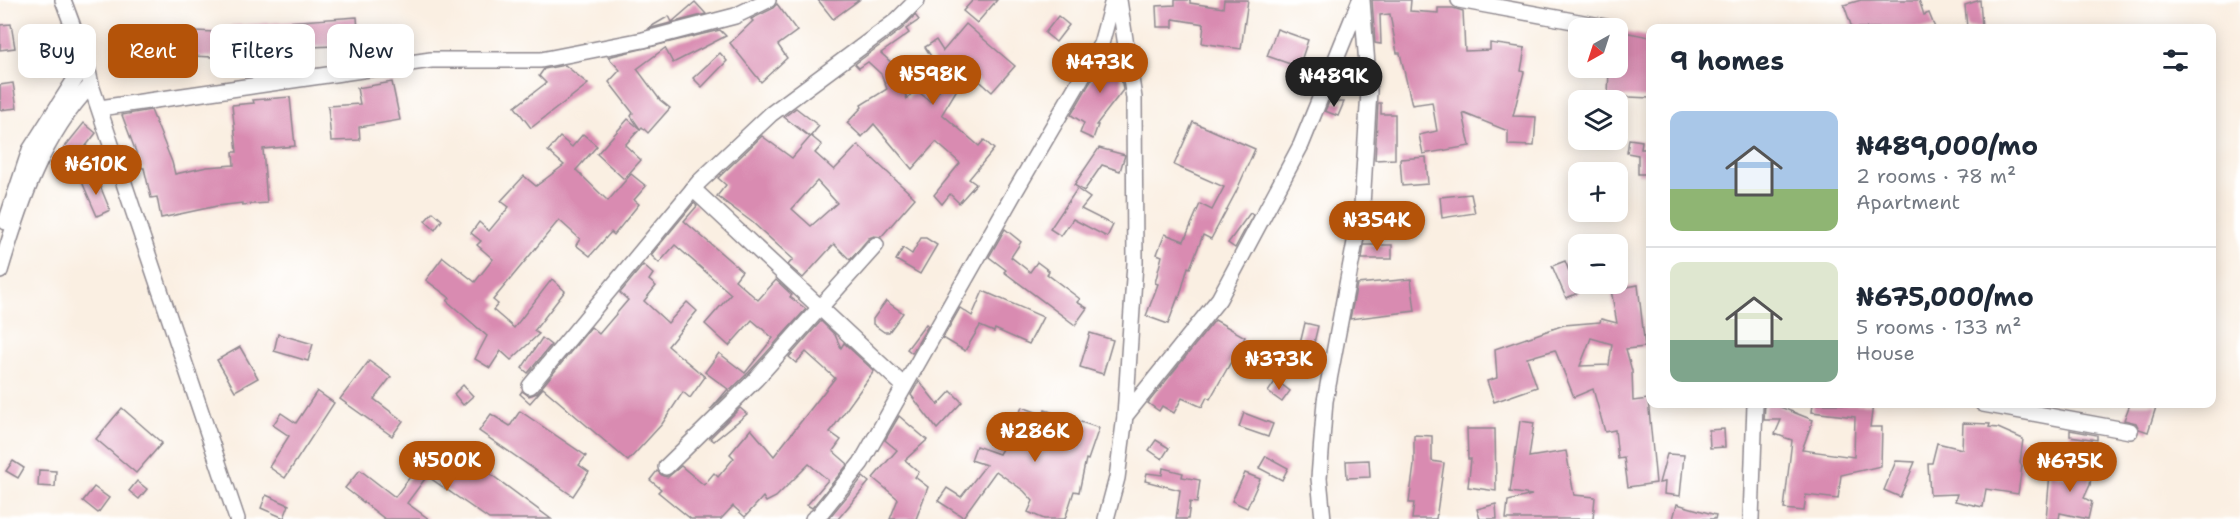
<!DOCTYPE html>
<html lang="en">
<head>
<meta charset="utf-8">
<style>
	body { margin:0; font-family:"Shantell Sans",sans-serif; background:#f6f6f7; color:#1f2937; height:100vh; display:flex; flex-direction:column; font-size:22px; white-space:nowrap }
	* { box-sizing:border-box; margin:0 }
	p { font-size:20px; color:#747a83 }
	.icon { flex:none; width:33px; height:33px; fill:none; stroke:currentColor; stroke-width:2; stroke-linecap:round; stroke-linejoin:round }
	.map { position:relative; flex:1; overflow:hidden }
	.side { position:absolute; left:1646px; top:24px; width:570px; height:384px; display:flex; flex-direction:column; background:#fff; border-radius:12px; box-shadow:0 3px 15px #0003 }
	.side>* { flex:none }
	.guide { position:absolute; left:18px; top:24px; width:570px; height:54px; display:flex; gap:12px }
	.needle { width:39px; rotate:219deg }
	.controls { position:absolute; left:1568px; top:18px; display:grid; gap:12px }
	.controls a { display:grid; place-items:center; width:60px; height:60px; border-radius:12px; background:#fff; box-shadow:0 3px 15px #0003; font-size:30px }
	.price { position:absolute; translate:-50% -51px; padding:0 14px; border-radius:21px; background:#b45309; color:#fff; font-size:20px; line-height:39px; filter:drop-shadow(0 2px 3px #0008) }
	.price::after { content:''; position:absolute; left:50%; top:36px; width:18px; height:14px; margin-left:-9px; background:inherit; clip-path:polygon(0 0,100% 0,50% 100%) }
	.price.on { background:#222; color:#fff }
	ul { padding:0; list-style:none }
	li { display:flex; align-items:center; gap:18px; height:150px; padding:0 24px }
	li+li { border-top:2px solid #e0e1e3 }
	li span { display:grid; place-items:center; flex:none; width:168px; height:120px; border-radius:12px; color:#555 }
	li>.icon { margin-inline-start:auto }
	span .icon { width:72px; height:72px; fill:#fffc; stroke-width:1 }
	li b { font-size:26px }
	h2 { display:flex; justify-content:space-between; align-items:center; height:72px; padding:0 24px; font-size:26px }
	.tag { padding:0 21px; border-radius:12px; background:#fff; box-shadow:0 3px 15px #0003; font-size:21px; line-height:54px }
	.tag.on { background:#b45309; color:#fff }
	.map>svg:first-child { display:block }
	.building { fill:#d98bb1; fill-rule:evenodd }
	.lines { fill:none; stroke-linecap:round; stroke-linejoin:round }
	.street-casing { stroke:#8e888e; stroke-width:18 }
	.street { stroke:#fff; stroke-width:15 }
</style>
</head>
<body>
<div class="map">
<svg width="2240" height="519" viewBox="0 0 2240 519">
	<rect width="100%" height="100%" fill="#fff"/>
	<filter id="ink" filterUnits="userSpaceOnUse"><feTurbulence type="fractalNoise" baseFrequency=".0167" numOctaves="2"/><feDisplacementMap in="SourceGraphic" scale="12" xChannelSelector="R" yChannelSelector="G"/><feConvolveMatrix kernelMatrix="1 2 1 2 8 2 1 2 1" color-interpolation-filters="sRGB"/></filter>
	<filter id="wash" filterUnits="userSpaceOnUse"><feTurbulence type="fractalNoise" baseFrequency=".008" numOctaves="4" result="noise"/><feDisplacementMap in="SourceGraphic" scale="24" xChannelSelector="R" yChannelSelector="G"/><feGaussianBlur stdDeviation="1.35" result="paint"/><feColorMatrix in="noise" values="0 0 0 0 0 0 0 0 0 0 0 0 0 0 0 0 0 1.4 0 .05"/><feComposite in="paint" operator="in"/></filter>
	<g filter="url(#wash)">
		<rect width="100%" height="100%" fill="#faefe2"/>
		<g id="blocks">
			<g class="building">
				<polygon points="818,0 859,0 833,19"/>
				<polygon points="973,0 997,0 977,23 963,11"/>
				<polygon points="1175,0 1190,0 1190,3 1223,8 1224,0 1248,0 1241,49 1202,43 1204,24 1173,19 1173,27 1157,27 1156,6 1175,5"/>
				<polygon points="1372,0 1411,0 1410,11 1438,13 1438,8 1453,8 1463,11 1465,51 1490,50 1490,43 1525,48 1521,71 1524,72 1513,116 1536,117 1534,146 1508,145 1508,131 1463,113 1470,146 1423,154 1419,135 1437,131 1432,102 1412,105 1400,53 1397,53 1390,14 1380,15 1381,44 1375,43"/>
				<polygon points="1861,0 1919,0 1924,15 1929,13 1935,28 1852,28 1844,5"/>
				<polygon points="1980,0 1982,28 1967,28 1965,5"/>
				<polygon points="695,2 706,14 647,29 669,16 672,22"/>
				<polygon points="777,4 797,31 778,45 787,58 761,82 730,43 753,21 751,19 772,9"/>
				<polygon points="915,15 919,20 906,29 909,33 881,53 895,66 907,99 915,89 931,102 946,80 925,47 936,40 943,51 966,24 1015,66 992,92 968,71 942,114 979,146 984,140 994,149 969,179 976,184 959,203 950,194 942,204 934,195 960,163 936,142 912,169 874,124 862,137 847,123 862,107 861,105 887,89 881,74 868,62 859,68 855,64 902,29"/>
				<polygon points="1058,16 1069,25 1056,42 1045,33"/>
				<polygon points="357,17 359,45 286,48 286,50 213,54 213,57 145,54 145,33 195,35 196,31 232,33 231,26"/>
				<polygon points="11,24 15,48 0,50 0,25"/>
				<polygon points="1277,29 1308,40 1299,67 1267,56"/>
				<polygon points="720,30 726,36 673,63 665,48 637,69 660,100 670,108 648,133 642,127 640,129 631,116 633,113 609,82 620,70 608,57"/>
				<polygon points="1624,32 1650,37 1650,98 1608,96 1609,69 1621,69"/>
				<polygon points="1110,48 1117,53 1123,90 1096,125 1098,125 1093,139 1080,133 1084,123 1071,115"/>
				<polygon points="720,53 727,61 702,87 693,78"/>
				<polygon points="565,65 588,84 531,128 515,107 546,83 539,76 544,69"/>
				<polygon points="392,82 400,120 359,127 360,140 331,141 328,106 360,104 357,88"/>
				<polygon points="13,83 17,108 0,110 0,85"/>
				<polygon points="290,97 295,146 263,149 267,203 242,205 242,203 217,206 161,218 157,197 151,198 144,168 142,168 122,115 151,110 172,162 175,174 207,167 234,165 233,152 237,152 232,105 254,103 253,100"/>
				<polygon points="1329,102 1344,102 1338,116 1325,111"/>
				<polygon points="1378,103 1381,103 1381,114 1395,114 1395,159 1375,160"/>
				<polygon points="796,108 819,126 810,137 784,117"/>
				<polygon points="628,119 640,129 625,145 641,160 624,179 597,154"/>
				<polygon points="1193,122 1255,149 1236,192 1211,239 1203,235 1190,268 1188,267 1179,299 1178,297 1168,324 1146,316 1158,284 1155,283 1162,256 1157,254 1165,234 1184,241 1200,204 1212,210 1224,187 1174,165"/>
				<polygon points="84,123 96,133 68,169 55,159"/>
				<polygon points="583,134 597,146 576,170 608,201 631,174 646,186 634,200 639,204 614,235 611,232 590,256 576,245 580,239 559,220 493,300 498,304 493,310 514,328 552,279 565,291 534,331 539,334 511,360 501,351 490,368 475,359 487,336 447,301 450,298 426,280 443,257 475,282 493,259 477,245 481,241 471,233 479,222 489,231 509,207 501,201 524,176 536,186 564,165 548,151 560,137 572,147"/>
				<path d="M762,136L792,158L811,136L822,145L815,153L834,170L858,145L915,198L881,237L874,236L869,238L850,260L834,244L803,278L788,265L793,259L752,222L717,196L726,185L718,178ZM817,181L837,203L811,226L792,209Z"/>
				<polygon points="1629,139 1642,141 1641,149 1650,149 1650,174 1638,174 1638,155 1627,153"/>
				<polygon points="1099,148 1125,155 1120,171 1102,165 1084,191 1074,185"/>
				<polygon points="1426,157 1428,184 1402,186 1400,159"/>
				<polygon points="96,176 110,210 97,216 82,182"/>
				<polygon points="1077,189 1090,198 1081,209 1113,225 1107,237 1073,219 1061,236 1050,229"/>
				<polygon points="1471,194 1475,213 1442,218 1440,197"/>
				<polygon points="694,203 697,206 684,221 742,271 735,280 758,300 776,280 792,295 790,297 806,309 749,372 710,410 728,389 705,372 719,353 745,373 773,338 752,320 729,346 705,324 731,294 675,245 659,263 651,255"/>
				<polygon points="433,212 442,220 435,230 425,221"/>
				<polygon points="1250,213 1253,215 1235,248 1228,243"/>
				<polygon points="1005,229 1021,242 1011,257 1030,272 1037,262 1049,271 1047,274 1080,299 1077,302 1087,308 1075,325 1004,272 1006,270 989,257"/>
				<polygon points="921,238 926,238 937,245 920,274 896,260 903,248 912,254"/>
				<polygon points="1364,245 1392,245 1392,259 1362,259"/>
				<polygon points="1565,261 1578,293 1566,298 1552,266"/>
				<polygon points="643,265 653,274 649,280 656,286 644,301 668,323 687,302 697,311 668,346 705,377 690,398 683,392 662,424 628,461 543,388 530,403 520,394 522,391 529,396 537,393 591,327 599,334 628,300 620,293"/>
				<polygon points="1411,279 1415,311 1350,319 1357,284"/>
				<path d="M1638,285L1645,347L1626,349L1632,371L1633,401L1648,399L1656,483L1628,487L1624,458L1618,459L1615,430L1605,432L1593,389L1574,397L1555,350L1527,358L1537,387L1494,402L1487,381L1497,378L1495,349L1564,325L1600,322L1601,319L1617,323L1611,290ZM1591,338L1612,344L1609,365L1580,366Z"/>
				<polygon points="983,291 1043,317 1029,344 995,329 994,332 980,326 965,351 943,338 960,308 972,316"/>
				<polygon points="886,301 903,313 889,332 884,332 873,324 873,319"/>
				<polygon points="1215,320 1245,337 1210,399 1207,397 1202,407 1182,398 1174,413 1162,406 1159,411 1148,403"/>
				<polygon points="821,321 835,335 841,348 844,343 874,371 830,432 841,440 833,451 848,464 812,508 807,505 828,480 809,464 776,497 766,502 763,497 745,517 733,506 721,519 691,519 658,492 661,489 650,480 657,471 663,476 668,477 681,466 704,485 714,473 718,477 734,458 730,454 751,429 774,456 835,378 806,352 796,363 789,357"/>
				<polygon points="1305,323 1318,326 1313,347 1300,344"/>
				<polygon points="926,324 928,326 912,353 907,349"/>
				<polygon points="1090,333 1113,340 1103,374 1080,367"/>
				<polygon points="278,334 313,344 308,361 274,351"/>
				<polygon points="542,338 551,345 528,373 522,368"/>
				<polygon points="240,347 258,378 235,391 217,360"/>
				<polygon points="1278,354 1285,368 1273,374 1266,361"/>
				<polygon points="369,361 391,377 374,399 403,421 392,436 340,399"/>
				<polygon points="1276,380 1290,391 1282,402 1268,392"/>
				<polygon points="919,381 938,405 951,391 962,402 937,429 911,395"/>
				<polygon points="463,385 473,396 463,405 454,394"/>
				<polygon points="317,391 334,403 285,478 269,467 289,436 273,425 281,413 296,423"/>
				<polygon points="1765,404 1780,404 1780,407 1813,420 1802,450 1854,457 1855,417 1812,412 1813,404 1873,404 1870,427 1882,427 1881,466 1841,475 1838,499 1806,495 1804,511 1784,509 1792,440 1775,434 1781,420 1764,420"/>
				<polygon points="2130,404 2157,404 2148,432 2139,429 2136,423 2124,420"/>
				<polygon points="1022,407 1044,415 1045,410 1099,428 1088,460 1086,459 1079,492 1074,491 1065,519 1044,519 1028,512 1033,501 1024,491 996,471 963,517 938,501 947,488 961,497 986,465 971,460 976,446 999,454 1014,427"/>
				<polygon points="122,408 162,443 136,473 96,439"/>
				<polygon points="740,408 747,414 714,441 710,438"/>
				<polygon points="520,411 586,456 579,465 589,472 573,496 479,431 491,414 510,426"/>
				<polygon points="1244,413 1273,424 1268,437 1239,427"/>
				<polygon points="899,416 927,440 905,460 919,472 915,477 928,487 916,519 890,519 898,499 873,478 897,450 885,440"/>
				<polygon points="1520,421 1534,423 1529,457 1566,451 1574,495 1595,497 1593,519 1506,519 1508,501 1532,495 1510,492"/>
				<polygon points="1963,423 1990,424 1989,427 1998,428 2023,439 2020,463 2022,466 2018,494 1986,489 1983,507 1955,501 1957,494 1930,495 1928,463 1932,463 1937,443 1962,449"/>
				<polygon points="1467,429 1495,429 1496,491 1468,487 1471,459 1468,459"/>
				<polygon points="1724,429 1725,447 1710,448 1709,430"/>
				<polygon points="2070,430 2097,435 2097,440 2070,436"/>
				<polygon points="1414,435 1432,436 1432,461 1444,463 1436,519 1412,519 1414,503 1409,503 1414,465"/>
				<polygon points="1156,440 1169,448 1162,459 1149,450"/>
				<polygon points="458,450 551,519 489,519 427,476 407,503 429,519 385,519 345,488 360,470 395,497 424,458 442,472"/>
				<polygon points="1667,454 1684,455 1680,496 1664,494 1665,482 1659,483"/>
				<polygon points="1266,456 1288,468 1282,480 1259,468"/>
				<polygon points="1369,460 1370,477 1347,478 1346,461"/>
				<polygon points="2074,460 2092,468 2090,485 2084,498 2092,502 2088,519 2060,513 2059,519 2046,519 2050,473 2067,477"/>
				<polygon points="13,461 24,468 18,478 6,471"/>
				<polygon points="1896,461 1915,462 1900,497 1884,490"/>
				<polygon points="1163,468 1183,473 1182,477 1200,480 1197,503 1190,502 1188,519 1176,519 1180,490 1145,481 1147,473 1162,475"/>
				<polygon points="39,470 56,471 55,487 38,486"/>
				<polygon points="1245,473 1260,479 1247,508 1232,501"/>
				<polygon points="863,477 869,482 838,519 828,519"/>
				<polygon points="137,481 147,489 139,499 129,491"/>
				<polygon points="94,487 109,498 98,513 83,501"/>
				<polygon points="266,495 289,505 284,518 261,508"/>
				<polygon points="1496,504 1497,519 1480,519 1477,509"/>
				<polygon points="1677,504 1716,515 1715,519 1673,519"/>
			</g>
		</g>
	</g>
	<g filter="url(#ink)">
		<use href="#blocks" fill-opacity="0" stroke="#8e888e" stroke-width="1.5"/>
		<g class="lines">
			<g class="street-casing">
				<g id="street">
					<polyline points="63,0 86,62 91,85 237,519"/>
					<polyline points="1119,0 1134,98 1135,263 1125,416"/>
					<polyline points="1459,0 1611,28"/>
					<polyline points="100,108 431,60 541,60 643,40 735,16 768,0"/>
					<polyline points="693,189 904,386"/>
					<polyline points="6,222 30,150 86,62"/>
					<path d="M0,271C20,204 42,136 91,85"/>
					<polyline points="530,386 699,182 771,114 896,21 917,0"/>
					<polyline points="1983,404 2130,431"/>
					<polyline points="666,467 756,379 876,245"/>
					<polyline points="813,519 819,515 861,463 1013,195 1101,44 1113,0"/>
					<polyline points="1106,519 1117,478 1125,416 1219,299 1301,145 1360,0"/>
					<polyline points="1323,519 1319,478 1325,401 1362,205 1369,91 1362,0"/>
					<polyline points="1751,519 1755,404"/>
				</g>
			</g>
			<use href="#street" class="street"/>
		</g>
	</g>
</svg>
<div class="controls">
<a><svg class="needle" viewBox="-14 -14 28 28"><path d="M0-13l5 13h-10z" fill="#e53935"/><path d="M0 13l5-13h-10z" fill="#747a83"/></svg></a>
<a><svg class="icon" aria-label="layers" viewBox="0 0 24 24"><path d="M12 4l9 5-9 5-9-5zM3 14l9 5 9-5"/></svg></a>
<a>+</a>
<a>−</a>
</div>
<b class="price" style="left:1100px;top:94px">₦473K</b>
<b class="price" style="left:933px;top:106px">₦598K</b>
<b class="price on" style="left:1334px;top:108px">₦489K</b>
<b class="price" style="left:96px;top:196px">₦610K</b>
<b class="price" style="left:1377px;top:252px">₦354K</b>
<b class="price" style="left:1279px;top:391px">₦373K</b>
<b class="price" style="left:1035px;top:463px">₦286K</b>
<b class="price" style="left:447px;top:492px">₦500K</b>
<b class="price" style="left:2070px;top:493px">₦675K</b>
<div class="guide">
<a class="tag">Buy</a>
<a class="tag on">Rent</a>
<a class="tag">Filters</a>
<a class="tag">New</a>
</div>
<section class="side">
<h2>9 homes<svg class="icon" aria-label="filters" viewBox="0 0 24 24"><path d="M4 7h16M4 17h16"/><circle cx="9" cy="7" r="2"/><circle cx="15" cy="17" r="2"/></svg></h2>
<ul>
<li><span style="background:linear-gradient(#a9c7e8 65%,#8fb573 0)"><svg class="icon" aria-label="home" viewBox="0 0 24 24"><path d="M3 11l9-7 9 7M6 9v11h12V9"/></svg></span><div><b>₦489,000/mo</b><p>2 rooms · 78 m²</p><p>Apartment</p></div></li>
<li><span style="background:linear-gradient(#dfe7d0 65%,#7fa58c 0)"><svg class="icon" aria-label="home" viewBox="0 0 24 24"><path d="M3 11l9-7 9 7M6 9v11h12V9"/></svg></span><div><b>₦675,000/mo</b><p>5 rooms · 133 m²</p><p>House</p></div></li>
</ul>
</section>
</div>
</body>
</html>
